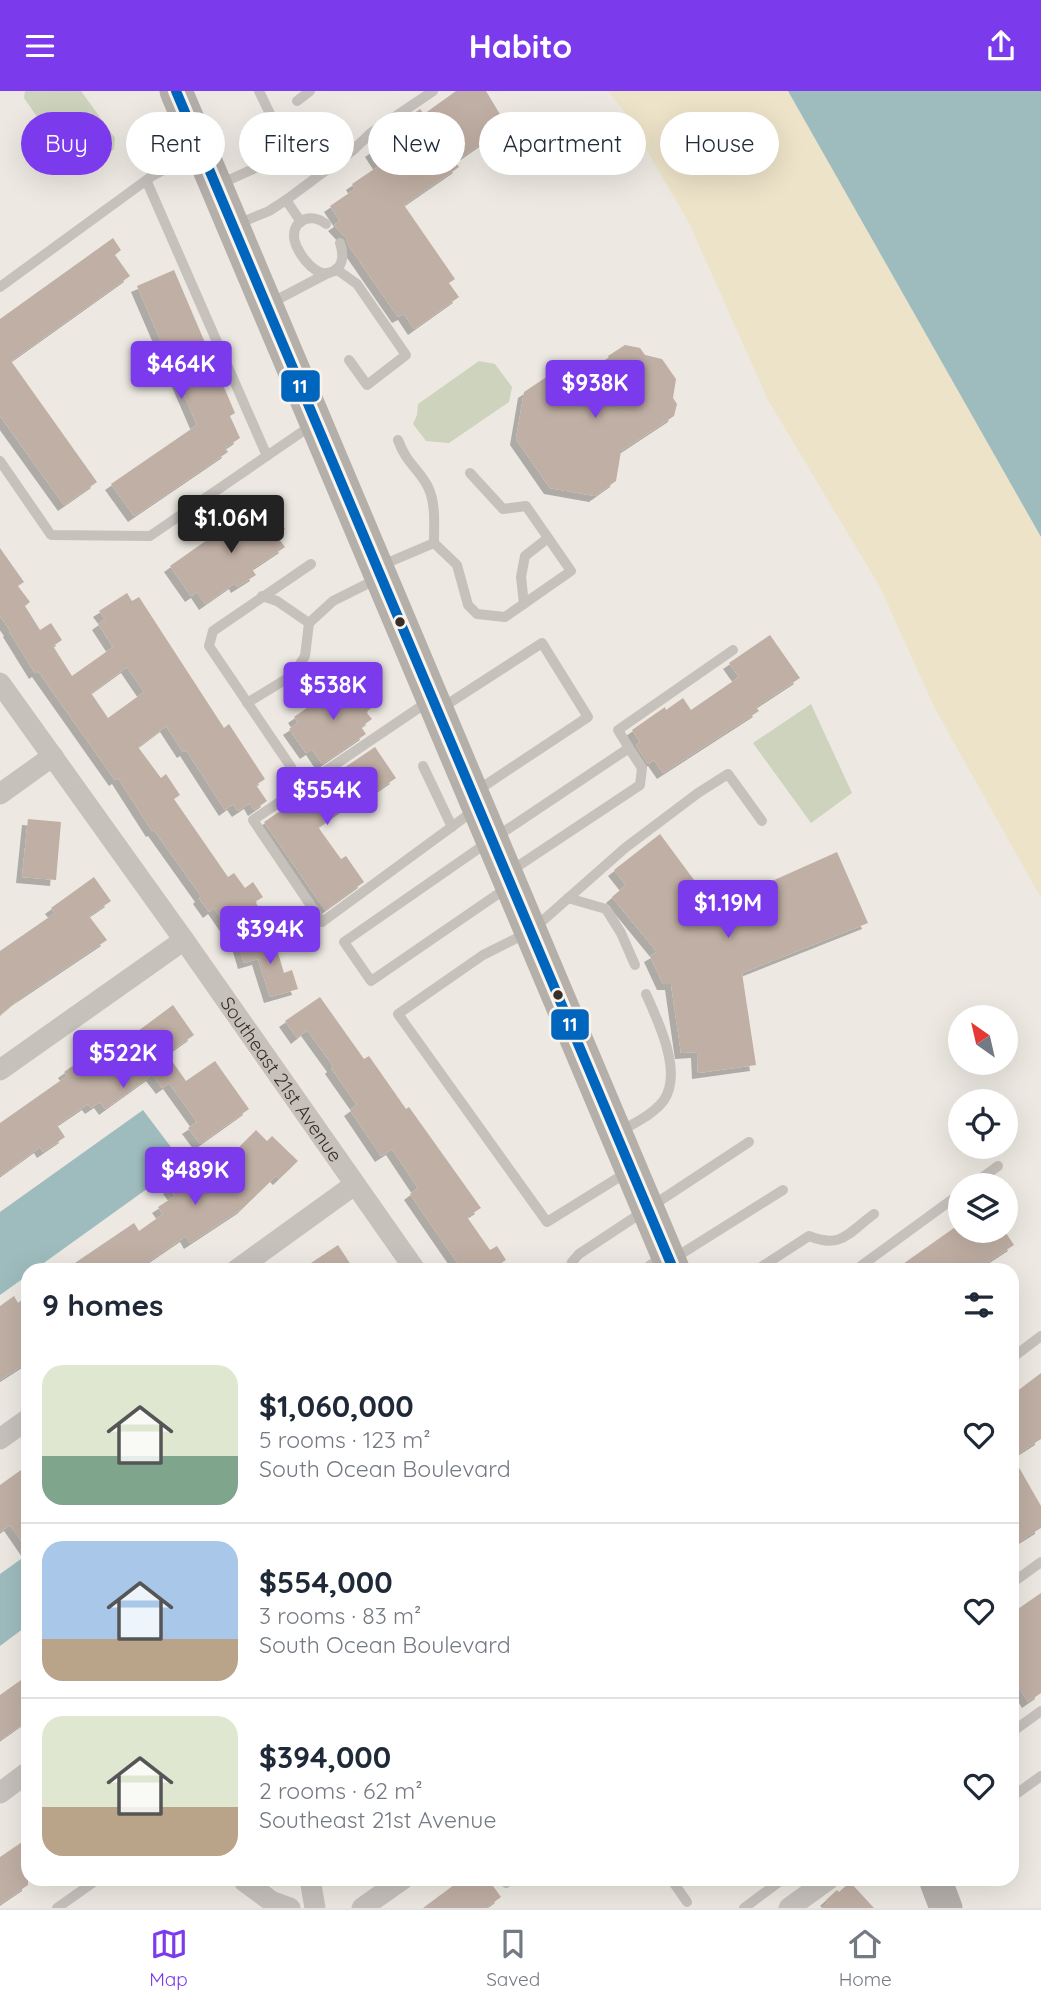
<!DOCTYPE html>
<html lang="en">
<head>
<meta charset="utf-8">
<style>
	body { margin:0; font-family:Quicksand,sans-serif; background:#f2f2f3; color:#1f2937; height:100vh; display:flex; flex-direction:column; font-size:26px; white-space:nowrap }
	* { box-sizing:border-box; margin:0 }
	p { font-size:23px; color:#747a83 }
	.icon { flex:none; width:38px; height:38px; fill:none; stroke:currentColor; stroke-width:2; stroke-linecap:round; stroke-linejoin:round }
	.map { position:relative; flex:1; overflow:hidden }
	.details { position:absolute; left:21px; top:1172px; width:998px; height:623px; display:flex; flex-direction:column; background:#fff; border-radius:21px; box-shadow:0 7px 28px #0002 }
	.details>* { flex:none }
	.top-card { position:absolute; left:21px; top:21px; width:999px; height:63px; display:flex; gap:14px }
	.needle { width:46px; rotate:326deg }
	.buttons { position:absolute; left:948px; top:914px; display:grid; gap:14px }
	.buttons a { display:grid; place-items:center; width:70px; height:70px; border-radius:50%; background:#fff; box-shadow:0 7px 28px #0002; font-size:35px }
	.price { position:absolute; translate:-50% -60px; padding:0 16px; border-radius:7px; background:#7c3aed; color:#fff; font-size:23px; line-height:46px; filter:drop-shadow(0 2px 4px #0008) }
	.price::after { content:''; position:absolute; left:50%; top:42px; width:21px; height:16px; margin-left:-10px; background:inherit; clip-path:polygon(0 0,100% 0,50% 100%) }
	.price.active { background:#222; color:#fff }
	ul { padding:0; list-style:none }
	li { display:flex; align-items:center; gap:21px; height:175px; padding:0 21px }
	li+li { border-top:2px solid #e0e1e3 }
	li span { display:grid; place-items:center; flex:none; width:196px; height:140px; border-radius:21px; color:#555 }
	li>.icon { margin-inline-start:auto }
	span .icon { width:84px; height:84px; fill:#fffc; stroke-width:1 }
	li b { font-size:30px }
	h2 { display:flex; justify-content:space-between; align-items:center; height:84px; padding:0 21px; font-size:30px }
	.tag { padding:0 24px; border-radius:32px; background:#fff; box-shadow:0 7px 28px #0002; font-size:24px; line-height:63px }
	.tag.active { background:#7c3aed; color:#fff }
	header { display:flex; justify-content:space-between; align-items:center; height:91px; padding:0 21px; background:#7c3aed; color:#fff; font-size:32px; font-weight:700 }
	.tabs { display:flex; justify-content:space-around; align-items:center; height:98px; border-top:2px solid #e0e1e3; background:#fff; font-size:19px; color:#747a83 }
	.tabs a { display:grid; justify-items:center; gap:4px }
	.tabs .active { color:#7c3aed }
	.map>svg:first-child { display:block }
	.green { fill:#cdd3bc }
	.sand { fill:#ede3c9 }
	.water { fill:#9ebcbe }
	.building { fill:#c0afa4; fill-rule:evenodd; filter:url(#shadow) }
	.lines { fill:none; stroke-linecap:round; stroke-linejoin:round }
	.service { stroke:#c6c1bb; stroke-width:10 }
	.minor { stroke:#c6c1bb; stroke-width:21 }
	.primary { stroke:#b5afaa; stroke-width:33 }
	.bus-1-casing { stroke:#faf3ea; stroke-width:16 }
	.bus-1 { stroke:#0065bd; stroke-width:10 }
	.bus-dot { fill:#372e29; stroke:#faf3ea; stroke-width:2.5 }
	.labels { text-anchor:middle; stroke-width:5; stroke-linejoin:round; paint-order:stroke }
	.street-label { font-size:19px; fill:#372e29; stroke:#faf3ea }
	.line-badge { stroke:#faf3ea; stroke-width:2.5 }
	.badge-label { font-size:19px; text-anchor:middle; font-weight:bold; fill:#fff }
</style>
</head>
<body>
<header><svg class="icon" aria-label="menu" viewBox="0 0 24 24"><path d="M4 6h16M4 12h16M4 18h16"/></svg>Habito<svg class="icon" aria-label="share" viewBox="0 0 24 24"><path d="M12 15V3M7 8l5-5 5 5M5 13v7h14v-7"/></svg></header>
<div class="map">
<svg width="1041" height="1817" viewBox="0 0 1041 1817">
	<defs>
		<filter id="shadow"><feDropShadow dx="-6" dy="6" stdDeviation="0" flood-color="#0004"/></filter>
	</defs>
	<rect width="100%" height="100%" fill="#ede9e2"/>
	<g class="green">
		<polygon points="25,0 81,0 115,47 114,58 86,79 74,79 24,7"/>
		<polygon points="479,270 495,273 512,296 509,311 449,352 426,350 413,333 417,324 418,313"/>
		<polygon points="811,613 852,702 811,732 753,652"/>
	</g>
	<polygon class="sand" points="608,0 788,0 1041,446 1041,807 934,616 880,496 768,309 689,132 626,23"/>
	<g class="water">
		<polygon points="788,0 1041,0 1041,446"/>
		<polygon points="143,1019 183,1072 34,1179 28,1180 28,1184 0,1204 0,1121"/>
		<polygon points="28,1463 28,1534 0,1555 0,1483"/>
	</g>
	<g class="building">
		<polygon points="456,0 486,0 507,35 455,71 459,76 404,114 455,188 449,192 459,206 414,238 404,223 398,226 349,155 346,147 334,134 340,130 330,115 355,98 352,93 380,74 371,60 386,50 382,45 420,18 424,23"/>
		<polygon points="113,147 121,159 115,164 130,185 11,270 97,391 64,414 0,325 0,228"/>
		<polygon points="174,179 235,322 230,325 240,347 225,357 228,361 134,425 111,393 197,334 137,195"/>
		<polygon points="625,254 640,257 645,264 662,268 676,288 673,307 677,313 674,325 621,360 616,390 595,405 550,397 516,348 524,301 545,287 573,292 610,269 608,265"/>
		<polygon points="257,414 262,421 270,416 285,438 276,444 285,456 252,478 256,484 237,496 235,492 205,513 197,501 191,505 170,475"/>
		<path d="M0,457L24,491L18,495L30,511L25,515L40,539L51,532L62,549L53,555L72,585L113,556L98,533L105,528L99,520L127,502L132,510L139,506L224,637L229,633L265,688L256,694L267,710L254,719L250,712L238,720L233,713L225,719L186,659L183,661L166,635L138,656L161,687L166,683L180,704L174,708L228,786L234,782L245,797L253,791L263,806L255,811L263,822L232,843L214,817L209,821L199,807L201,805L154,739L152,740L118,687L115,689L38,580L35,582L9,540L10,539L0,525ZM127,576L144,601L108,627L91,602Z"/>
		<polygon points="770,544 800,587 756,616 759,620 663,682 654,669 648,673 636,654 640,651 632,639 665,616 666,619 683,607 691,619 739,586 729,572"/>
		<polygon points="344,591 350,599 358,593 374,615 366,621 372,628 361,636 366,643 322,673 312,658 306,662 289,638 298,632 294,626"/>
		<polygon points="375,656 396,687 371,704 368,700 318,736 341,768 346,765 364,791 325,819 264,731"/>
		<polygon points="28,728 61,731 56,789 22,786"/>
		<polygon points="660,743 714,816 837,761 868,832 742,882 756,974 698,982 697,961 681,962 671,893 663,893 650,865 657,861 612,806 626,794 614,779"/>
		<polygon points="94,786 111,810 89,825 107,849 19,908 0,924 0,860 55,822 51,817"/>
		<polygon points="273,845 284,882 292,879 298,898 270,906 258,868 244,872 239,855"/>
		<polygon points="320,906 364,968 369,965 406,1018 409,1016 481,1117 467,1126 490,1159 497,1155 506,1169 500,1173 505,1180 463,1180 410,1103 418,1097 392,1058 381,1065 350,1019 357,1014 331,977 333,975 307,939 297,947 285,930"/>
		<polygon points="173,914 194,944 167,963 186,990 215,970 249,1018 200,1053 188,1037 197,1031 169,992 162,997 152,984 105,1018 100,1011 91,1017 88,1013 57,1034 65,1046 43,1061 40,1056 0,1085 0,1032 67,985 64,981 84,967 90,976"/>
		<polygon points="256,1039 267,1050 272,1045 298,1070 279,1088 276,1085 243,1117 190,1152 186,1145 145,1173 150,1180 63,1180 134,1132 139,1140 163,1123 158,1116 175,1105 169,1097 209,1071 215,1081"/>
		<polygon points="961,1132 961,1139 1004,1139 1014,1154 974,1180 893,1180"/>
		<polygon points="338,1154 355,1180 299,1180"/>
		<polygon points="28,1204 28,1271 0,1289 0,1215 14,1205 18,1212"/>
		<polygon points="1041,1282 1041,1348 1013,1366 1041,1415 1041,1437 1012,1455 1012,1304"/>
		<polygon points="28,1374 28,1460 10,1434 0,1441 0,1394"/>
		<polygon points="1041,1502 1041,1602 1028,1611 1012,1585 1012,1522"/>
		<polygon points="28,1584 28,1629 0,1649 0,1604"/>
		<polygon points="28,1747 28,1794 0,1813 0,1766"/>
		<polygon points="462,1788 488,1788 501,1806 486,1817 423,1817"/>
		<polygon points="850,1791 874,1817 822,1817 828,1811 826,1809 837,1799 839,1801"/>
	</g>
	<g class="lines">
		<g class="service">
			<polyline points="297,10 310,0"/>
			<polyline points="147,91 267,365"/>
			<polyline points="220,93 262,74 287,58 259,0"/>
			<polyline points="286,109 352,60 371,42 433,0"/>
			<path d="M326,133C314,123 294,126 294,145C294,158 313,185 328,182C344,179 344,164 340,152"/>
			<polyline points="235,134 269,120 286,109 301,131"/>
			<polyline points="336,178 357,193 406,264 367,294 349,269"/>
			<polyline points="0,196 152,85 198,60"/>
			<polyline points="269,213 328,182"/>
			<path d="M398,349C406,372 419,378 428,396C436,412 434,434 434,452"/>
			<polyline points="0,370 51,444 150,445 312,334"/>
			<polyline points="380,475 434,452 457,474 468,514 477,523 505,526 571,480 526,415 503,418 470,382"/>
			<polyline points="262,505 277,510 309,532"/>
			<polyline points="524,513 521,486 525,465 548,447"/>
			<polyline points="429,610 253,729 322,831 476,718"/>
			<polyline points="247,612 293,584 305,565 309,532 333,510 379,487"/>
			<polyline points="440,618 542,552 588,626 475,701"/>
			<polyline points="629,657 618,639 733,559"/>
			<polyline points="423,675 452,736"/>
			<polyline points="291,676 209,555 213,540 311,473"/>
			<polyline points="508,796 371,890 344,851 478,758 629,657 642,677 640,694 509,781"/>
			<polyline points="568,807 606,818 621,842 635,874"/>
			<path d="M619,1041C634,1032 653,1024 664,1009C683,981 658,930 646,903"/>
			<polyline points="629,1080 547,1131 398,923 483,864 531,840 625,757 698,702 728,683 762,730"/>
			<polyline points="972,1094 998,1075"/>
			<polyline points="673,1168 783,1099"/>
			<polyline points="569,1180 572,1171 579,1163 749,1051"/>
			<polyline points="642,1180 663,1165"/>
			<path d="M755,1180L809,1145C842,1158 848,1142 874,1123"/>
			<polyline points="854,1180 961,1102"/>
			<polyline points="1012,1267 1041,1245"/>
			<polyline points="1012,1492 1041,1471"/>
			<polyline points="1012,1641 1041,1620"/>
			<polyline points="1012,1706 1041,1685"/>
			<polyline points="671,1788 687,1811"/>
			<polyline points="506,1792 511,1788"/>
			<polyline points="57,1817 98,1788"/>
			<polyline points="744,1817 783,1788"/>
		</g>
		<g class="minor">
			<path id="s1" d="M0,592L184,849L416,1180"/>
			<polyline points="0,703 53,665"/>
			<polyline points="0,979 184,849"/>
			<polyline points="235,1180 354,1094"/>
			<polyline points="0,1348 28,1328"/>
			<polyline points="0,1702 28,1681"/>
			<polyline points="246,1788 244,1790 271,1810 290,1817"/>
			<polyline points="310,1788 315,1817"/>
			<polyline points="362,1817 403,1788"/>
			<polyline points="789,1817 829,1788"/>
		</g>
		<g class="primary">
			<polyline points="176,0 674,1180"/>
			<polyline points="935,1788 946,1817"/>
		</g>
		<g class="bus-1-casing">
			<polyline id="bus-1" points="176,0 674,1180"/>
		</g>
		<use href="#bus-1" class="bus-1"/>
	</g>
	<g class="bus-dot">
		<circle cx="400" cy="531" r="6"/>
		<circle cx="558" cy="904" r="6"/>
	</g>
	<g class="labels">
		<g class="street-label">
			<text dy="7" stroke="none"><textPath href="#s1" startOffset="486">Southeast 21st Avenue</textPath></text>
		</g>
	</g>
	<g class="line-badge">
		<rect x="280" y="278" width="41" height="34" rx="7" fill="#0065bd"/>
		<rect x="550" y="917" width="40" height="33" rx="7" fill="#0065bd"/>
	</g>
	<g class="badge-label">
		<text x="300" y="302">11</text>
		<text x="570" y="940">11</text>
	</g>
</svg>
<div class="buttons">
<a><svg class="needle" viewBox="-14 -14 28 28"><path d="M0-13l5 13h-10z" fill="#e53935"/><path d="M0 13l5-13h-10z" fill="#747a83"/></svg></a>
<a><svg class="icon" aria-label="locate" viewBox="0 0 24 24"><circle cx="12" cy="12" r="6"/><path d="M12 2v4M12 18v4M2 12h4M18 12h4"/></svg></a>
<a><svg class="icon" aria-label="layers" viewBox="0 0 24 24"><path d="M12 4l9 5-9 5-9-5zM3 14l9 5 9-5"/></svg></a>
</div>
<b class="price" style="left:181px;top:310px">$464K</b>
<b class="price" style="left:595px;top:329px">$938K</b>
<b class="price active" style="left:231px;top:464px">$1.06M</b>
<b class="price" style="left:333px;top:631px">$538K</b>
<b class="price" style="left:327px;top:736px">$554K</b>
<b class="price" style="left:728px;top:849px">$1.19M</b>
<b class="price" style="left:270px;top:875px">$394K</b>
<b class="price" style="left:123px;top:999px">$522K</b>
<b class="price" style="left:195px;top:1116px">$489K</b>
<div class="top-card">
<a class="tag active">Buy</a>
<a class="tag">Rent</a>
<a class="tag">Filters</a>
<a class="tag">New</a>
<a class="tag">Apartment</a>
<a class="tag">House</a>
</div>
<section class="details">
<h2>9 homes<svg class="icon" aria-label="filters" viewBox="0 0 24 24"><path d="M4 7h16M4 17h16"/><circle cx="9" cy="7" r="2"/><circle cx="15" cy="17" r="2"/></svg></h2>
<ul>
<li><span style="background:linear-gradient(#dfe7d0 65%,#7fa58c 0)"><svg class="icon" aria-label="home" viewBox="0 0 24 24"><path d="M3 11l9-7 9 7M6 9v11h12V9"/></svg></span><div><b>$1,060,000</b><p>5 rooms · 123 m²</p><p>South Ocean Boulevard</p></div><svg class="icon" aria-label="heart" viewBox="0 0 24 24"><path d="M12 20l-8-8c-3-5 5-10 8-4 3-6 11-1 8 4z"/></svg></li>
<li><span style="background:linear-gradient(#a9c7e8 70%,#b9a48a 0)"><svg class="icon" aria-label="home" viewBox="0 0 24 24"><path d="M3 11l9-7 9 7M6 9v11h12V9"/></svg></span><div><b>$554,000</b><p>3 rooms · 83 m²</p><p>South Ocean Boulevard</p></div><svg class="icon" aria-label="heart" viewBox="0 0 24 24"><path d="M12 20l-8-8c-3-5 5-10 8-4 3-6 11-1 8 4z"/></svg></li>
<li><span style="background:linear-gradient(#dfe7d0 65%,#b9a48a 0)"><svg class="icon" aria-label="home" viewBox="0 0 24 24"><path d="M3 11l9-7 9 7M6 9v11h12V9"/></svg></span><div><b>$394,000</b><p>2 rooms · 62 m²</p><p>Southeast 21st Avenue</p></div><svg class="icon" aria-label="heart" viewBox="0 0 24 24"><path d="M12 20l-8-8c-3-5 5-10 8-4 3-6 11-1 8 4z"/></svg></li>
</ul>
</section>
</div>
<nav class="tabs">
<a class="active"><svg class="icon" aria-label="map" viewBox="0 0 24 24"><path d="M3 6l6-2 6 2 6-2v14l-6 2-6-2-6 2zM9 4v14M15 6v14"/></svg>Map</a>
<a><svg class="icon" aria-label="saved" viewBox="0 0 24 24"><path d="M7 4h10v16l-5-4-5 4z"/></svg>Saved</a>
<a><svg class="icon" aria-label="home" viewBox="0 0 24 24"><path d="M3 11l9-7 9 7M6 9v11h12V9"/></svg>Home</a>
</nav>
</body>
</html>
